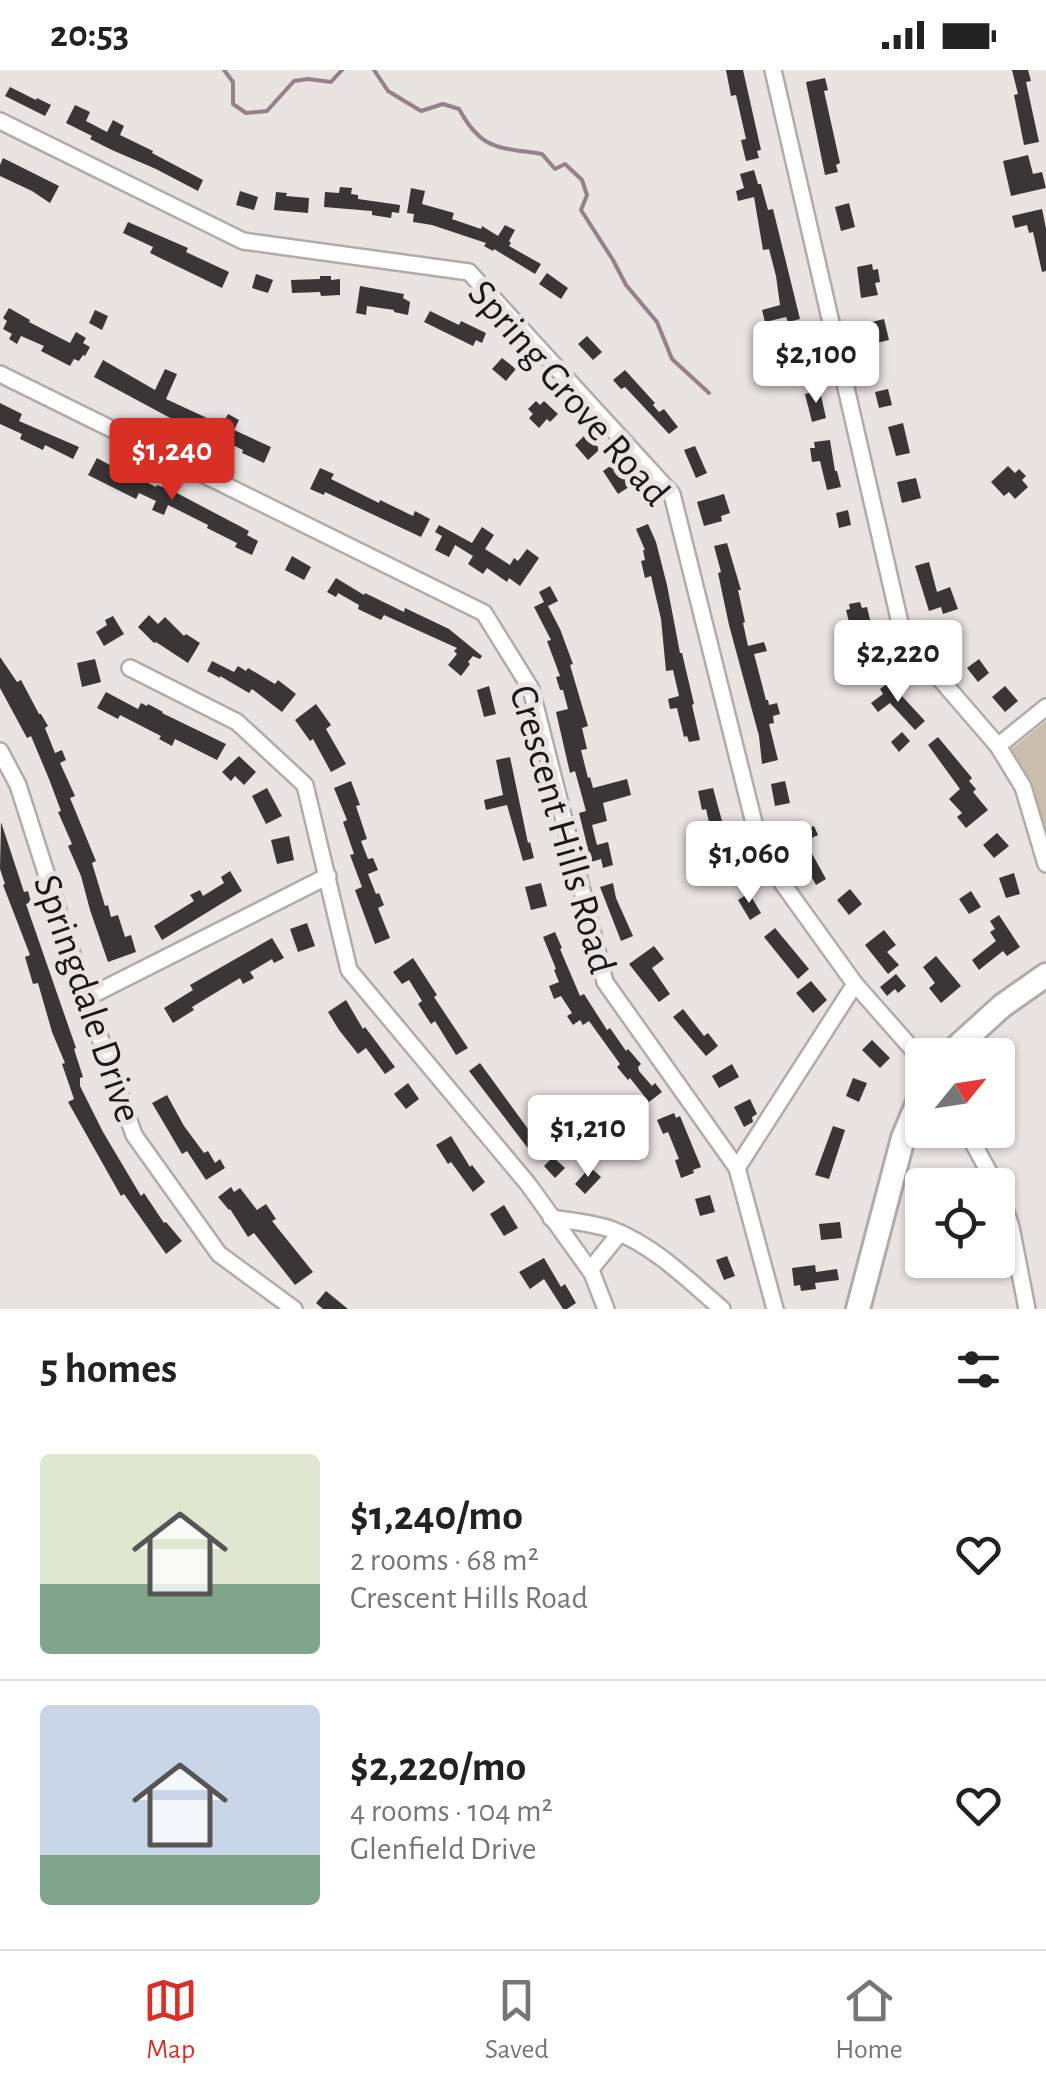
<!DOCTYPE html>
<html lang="en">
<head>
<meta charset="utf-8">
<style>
	body { margin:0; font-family:"Alegreya Sans",sans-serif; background:#f6f6f6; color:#222; height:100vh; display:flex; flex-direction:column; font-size:38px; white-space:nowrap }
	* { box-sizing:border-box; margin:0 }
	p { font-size:32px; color:#767676 }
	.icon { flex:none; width:55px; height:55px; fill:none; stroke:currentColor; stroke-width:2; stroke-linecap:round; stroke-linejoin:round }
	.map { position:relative; height:1239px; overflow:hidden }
	.drawer { display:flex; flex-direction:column; background:#fff; flex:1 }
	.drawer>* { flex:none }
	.needle { width:65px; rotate:60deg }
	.controls { position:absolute; left:905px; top:968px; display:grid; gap:20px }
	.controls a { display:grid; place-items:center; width:110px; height:110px; border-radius:10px; background:#fff; box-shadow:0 2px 8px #0004; font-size:50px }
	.price { position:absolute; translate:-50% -85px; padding:0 22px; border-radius:10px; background:#fff; color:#222; font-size:32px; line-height:65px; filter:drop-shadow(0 2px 5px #0008) }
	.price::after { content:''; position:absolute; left:50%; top:60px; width:30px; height:22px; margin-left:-15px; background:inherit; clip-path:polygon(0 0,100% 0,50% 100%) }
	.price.active { background:#d93025; color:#fff }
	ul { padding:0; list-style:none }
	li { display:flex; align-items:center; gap:30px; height:250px; padding:0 40px }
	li+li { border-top:2px solid #e0e0e0 }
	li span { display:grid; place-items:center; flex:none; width:280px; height:200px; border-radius:10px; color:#555 }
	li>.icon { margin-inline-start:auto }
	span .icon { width:120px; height:120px; fill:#fffc; stroke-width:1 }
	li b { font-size:42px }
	h2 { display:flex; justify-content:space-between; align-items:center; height:120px; padding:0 40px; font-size:42px }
	.status { display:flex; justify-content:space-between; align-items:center; height:70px; padding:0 50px; background:#fff; direction:ltr }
	.status svg { height:28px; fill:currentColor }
	.menu { display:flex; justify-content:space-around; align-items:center; height:140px; border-top:2px solid #e0e0e0; background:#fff; font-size:28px; color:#767676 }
	.menu a { display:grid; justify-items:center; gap:5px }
	.menu .active { color:#d93025 }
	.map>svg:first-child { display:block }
	.green { fill:#cbbdab }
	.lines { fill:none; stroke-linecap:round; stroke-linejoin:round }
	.stream { stroke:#95808c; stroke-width:4 }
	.building { fill:#3a3637 }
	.minor-casing { stroke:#b1abaa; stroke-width:20 }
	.primary-casing { stroke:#b1abaa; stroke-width:28 }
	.minor { stroke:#fff; stroke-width:15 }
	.primary { stroke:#fff; stroke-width:22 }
	.labels { text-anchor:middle; stroke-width:10; stroke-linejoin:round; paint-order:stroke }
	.street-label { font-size:40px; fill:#1a1817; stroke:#e9e3e2 }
</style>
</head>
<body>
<div class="status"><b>20:53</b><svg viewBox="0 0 49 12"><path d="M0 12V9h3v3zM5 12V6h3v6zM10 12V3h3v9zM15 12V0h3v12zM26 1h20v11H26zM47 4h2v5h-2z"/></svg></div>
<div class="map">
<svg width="1046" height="1239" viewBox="0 0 1046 1239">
	<rect width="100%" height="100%" fill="#e9e3e2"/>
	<polygon class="green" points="1046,651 1046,794 1004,685"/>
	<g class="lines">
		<g class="stream">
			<polyline points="224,0 233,12 233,34 246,43 267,41 294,11 308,9 331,12 342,0"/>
			<path d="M374,0L388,21L421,41L443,34L459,39C482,81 498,77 542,84L555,99L565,94L582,110L587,125L581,140L613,190L626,215L657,252L672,289L709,323"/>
		</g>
	</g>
	<g class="building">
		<polygon points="726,0 743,0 761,80 757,81 759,88 746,91 741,70 746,69 736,25 731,26"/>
		<polygon points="1012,0 1028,0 1031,11 1026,12 1039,72 1024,75 1014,25 1018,24"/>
		<polygon points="825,8 828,20 824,21 840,93 836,95 838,102 825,105 806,12"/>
		<polygon points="10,17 36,30 37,28 51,35 45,46 5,26"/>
		<polygon points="75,35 90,42 86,51 107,62 113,50 124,56 120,65 153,81 152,83 203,110 198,121 156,99 112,80 90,69 92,66 66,53"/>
		<polygon points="1028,85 1033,104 1042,102 1046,118 1011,126 1003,91"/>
		<polygon points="3,88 59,116 50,133 32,121 0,106 0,95"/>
		<polygon points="754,100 758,114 761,114 768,140 773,139 800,249 788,252 786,247 765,252 762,240 780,235 776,206 769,179 763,180 754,127 738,131 736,121 744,118 740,104"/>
		<polygon points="340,117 352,118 351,124 358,125 358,129 400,135 399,143 392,142 391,148 372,145 372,141 324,137 325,122 339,123"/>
		<polygon points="411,118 425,121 422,134 454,143 452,149 481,159 482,156 498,166 505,155 515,160 509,171 511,173 509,176 541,194 535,204 494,179 493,181 484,176 486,173 432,155 413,152 414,144 407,143"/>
		<polygon points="240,121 258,127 254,140 236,135"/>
		<polygon points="276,122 287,123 286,126 309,128 308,143 274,140"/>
		<polygon points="849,133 855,157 841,161 835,137"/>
		<polygon points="1042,139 1046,158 1046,201 1042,202 1033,162 1029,163 1027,155 1015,158 1012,146"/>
		<polygon points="128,152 188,178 186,182 229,202 222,218 150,183 153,177 123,163"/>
		<polygon points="872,194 873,200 878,199 880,212 875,213 878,225 861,228 857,197"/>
		<polygon points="547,203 568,218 561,229 539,214"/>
		<polygon points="256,204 273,210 268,223 252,218"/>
		<polygon points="320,206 331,206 331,210 340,209 340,225 321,226 320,222 292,223 291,210 320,209"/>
		<polygon points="360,216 404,224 403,228 410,232 408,245 394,242 394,240 367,236 366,245 356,243"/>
		<polygon points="9,238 30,250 29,252 70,273 76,262 86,268 83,273 90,277 85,286 83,285 79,291 74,289 70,296 41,281 44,276 21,266 17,274 9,269 12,264 3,259 7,251 3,248"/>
		<polygon points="95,240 108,246 102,260 89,253"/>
		<polygon points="430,241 459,255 461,251 486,263 482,273 476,270 473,276 424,252"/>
		<polygon points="884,249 889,270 864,276 859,255"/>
		<polygon points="587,266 602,282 593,290 578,274"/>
		<polygon points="803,271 808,292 794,295 789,275"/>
		<polygon points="502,288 516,299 506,311 492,299"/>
		<polygon points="103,290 155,320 165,299 177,304 166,329 222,355 228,344 239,350 234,360 271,377 264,393 242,383 243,380 216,367 218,364 196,354 194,358 174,350 94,307"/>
		<polygon points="625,300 655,333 653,335 659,342 664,339 678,357 669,364 625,317 621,319 613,310"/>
		<polygon points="888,319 892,335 879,338 875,322"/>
		<polygon points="820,321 826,348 812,352 805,324"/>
		<polygon points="536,331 540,335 544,331 558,344 550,352 547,349 539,358 529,348 533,344 528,339"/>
		<polygon points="0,333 22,344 19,351 79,377 73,389 45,375 43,380 20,369 22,364 0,354"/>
		<polygon points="903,353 910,383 896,386 888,357"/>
		<polygon points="586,364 598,377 598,381 588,390 575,375"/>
		<polygon points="830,370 835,401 837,401 841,417 827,420 820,391 812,392 810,378 815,378 814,372"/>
		<polygon points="695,376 707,403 696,408 684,380"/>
		<polygon points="97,388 126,404 127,402 156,417 157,415 173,421 249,461 247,465 258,471 252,485 235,477 237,473 207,458 208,455 168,435 164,445 152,440 156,431 139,423 136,429 88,405"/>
		<polygon points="616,392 632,415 618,424 603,401"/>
		<polygon points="1008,396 1015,403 1019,399 1026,406 1022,410 1028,417 1015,429 1009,422 1004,426 991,412"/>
		<polygon points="320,398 334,404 331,409 379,433 380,430 413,446 415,441 430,449 421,467 325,422 324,425 310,419"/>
		<polygon points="916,408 921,428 902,433 897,412"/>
		<polygon points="724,424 730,443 721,446 722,451 704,456 697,432"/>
		<polygon points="848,440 851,455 839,458 836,443"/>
		<polygon points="648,454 656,472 667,515 680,583 682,583 694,634 692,635 700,670 689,672 687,666 684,667 677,638 670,639 668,629 679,626 673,600 666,601 661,549 651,506 645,508 641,491 645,490 643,480 645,480 636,459"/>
		<polygon points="439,455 472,473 482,457 494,465 485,479 510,495 514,488 518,491 527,479 539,488 520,516 509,508 507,512 487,498 483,504 468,494 473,486 455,475 449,487 435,480 442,466 435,462"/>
		<polygon points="727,473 741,520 738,520 745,552 743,553 748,576 764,572 767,581 754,584 766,630 768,630 769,635 777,633 780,644 773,646 774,653 769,654 778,690 762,694 759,666 729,555 718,503 721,502 714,476"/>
		<polygon points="292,486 311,497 304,510 285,500"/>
		<polygon points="929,492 937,522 950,517 958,539 943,544 941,537 929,541 915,496"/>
		<polygon points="336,508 364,525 365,523 404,542 405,538 449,559 482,586 480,589 473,586 468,592 470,594 461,606 448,595 457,584 454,581 457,578 384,545 381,550 358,539 359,535 338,523 336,527 327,522"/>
		<polygon points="550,516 558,531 548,536 560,559 573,594 570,595 588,656 582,658 587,679 581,680 588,708 590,707 593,718 627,709 631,725 603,733 607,751 592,755 597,775 608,772 613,795 603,798 601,789 591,792 584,763 579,743 586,741 575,701 570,703 556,642 568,639 563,620 560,620 556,607 560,606 547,571 551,570 534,537 544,532 539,522"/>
		<polygon points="860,532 862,538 867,537 881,596 864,600 855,564 852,564 846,540 850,539 849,534"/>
		<polygon points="149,545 158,554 165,547 184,566 186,564 200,573 188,593 156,572 154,573 138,557"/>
		<polygon points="113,546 124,564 104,576 96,562 107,555 105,550"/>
		<polygon points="0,587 17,612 21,610 39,644 41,644 48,656 45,658 55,683 62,680 66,690 60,693 75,726 70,728 96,791 92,793 105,836 108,835 111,847 118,845 125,867 131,865 136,882 108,892 90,840 81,806 68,776 72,774 58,742 61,741 49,709 31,666 27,668 0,618"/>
		<polygon points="95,589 101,612 82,617 77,593"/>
		<polygon points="979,589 989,603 978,612 967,598"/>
		<polygon points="212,591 234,602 238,596 246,601 248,598 275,614 278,610 296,624 282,642 252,619 249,623 220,606 220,608 207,601"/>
		<polygon points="892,610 901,625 925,651 915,660 890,633 878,642 871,633 883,624 880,619"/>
		<polygon points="489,616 496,644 484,647 477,620"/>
		<polygon points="1005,616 1018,631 1005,642 992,627"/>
		<polygon points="106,622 138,639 141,633 147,636 148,634 163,642 162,643 226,674 217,690 175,669 172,676 159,669 161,666 120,645 118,649 97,638"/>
		<polygon points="316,634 331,655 326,659 346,694 331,702 313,669 310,671 295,650"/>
		<polygon points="902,662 910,671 899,682 891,672"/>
		<polygon points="938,667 972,708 969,711 976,719 973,722 988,740 966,758 957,747 962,743 949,729 960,719 928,675"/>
		<polygon points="239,686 256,702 244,715 235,706 231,711 222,702"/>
		<polygon points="510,687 528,773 530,772 534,788 523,791 507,735 486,740 484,730 503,725 496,690"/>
		<polygon points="351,711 360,735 356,736 367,769 361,771 368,789 373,788 378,800 368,804 376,824 379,823 384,835 378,838 390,868 375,874 355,820 362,817 350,785 354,784 343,752 347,750 334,718"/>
		<polygon points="785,711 790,733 775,736 771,714"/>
		<polygon points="267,718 282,746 266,754 252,726"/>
		<polygon points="713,718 725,762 712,765 706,739 702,740 698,721"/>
		<polygon points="799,751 803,761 814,756 818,765 805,771 826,809 816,815 785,758"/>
		<polygon points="1,752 24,822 28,821 31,832 26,834 76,978 74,979 83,1007 80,1008 80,1016 103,1062 141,1126 144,1123 164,1153 166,1152 182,1171 166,1184 124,1124 121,1126 68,1032 74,1029 62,994 65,993 52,962 38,913 33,914 25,887 30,885 3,815 5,814 0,799"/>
		<polygon points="997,763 1009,776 994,788 983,775"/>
		<polygon points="289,766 294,790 277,794 271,770"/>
		<polygon points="729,784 737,802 724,807 716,790"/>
		<polygon points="230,801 242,821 162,870 154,856 194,831 190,825 200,820 203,826 224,813 221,807"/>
		<polygon points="1014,803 1020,824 1006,828 999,808"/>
		<polygon points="541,813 547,836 531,840 525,817"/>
		<polygon points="613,813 616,828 633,866 621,871 600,817"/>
		<polygon points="850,819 862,834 849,845 837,830"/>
		<polygon points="971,821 981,837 969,844 959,829"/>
		<polygon points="749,823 761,843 750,850 738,830"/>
		<polygon points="999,845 1020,877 1007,886 1003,881 979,900 972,890 996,871 990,862 995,859 990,851"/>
		<polygon points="307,853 315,876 298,882 290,859"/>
		<polygon points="775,858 809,899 798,909 764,867"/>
		<polygon points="884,860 896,875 887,882 899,895 888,904 865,875"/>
		<polygon points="555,862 562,878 560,879 580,926 584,924 607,960 610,958 626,981 628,979 641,994 638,997 639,1001 652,1016 655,1013 662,1022 649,1032 630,1008 628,1010 617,997 620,994 589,951 583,955 580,950 573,955 567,946 572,943 561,926 554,929 549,916 559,912 554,900 556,899 543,867"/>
		<polygon points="272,868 284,888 274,893 272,889 250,902 254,908 243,914 240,908 192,937 194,940 173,953 164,938 193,920 190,915"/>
		<polygon points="654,876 664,889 652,898 670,924 659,932 629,894"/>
		<polygon points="936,886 961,916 941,933 929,918 935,913 923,897"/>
		<polygon points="413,888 437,925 434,927 468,978 456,985 435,951 431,954 418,934 422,931 409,910 402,914 393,902"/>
		<polygon points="896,904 906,916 898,923 895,919 887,926 880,917"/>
		<polygon points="811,911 827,930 813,943 796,923"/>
		<polygon points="346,930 363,959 365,957 395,997 385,1004 366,978 358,984 339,960 328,942"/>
		<polygon points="683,939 704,966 708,963 718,976 706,986 673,947"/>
		<polygon points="872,970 890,988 880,998 862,980"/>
		<polygon points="480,993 539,1074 530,1081 469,1001"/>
		<polygon points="732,994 739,1007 719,1018 712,1006"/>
		<polygon points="853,1008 867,1013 859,1032 846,1026"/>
		<polygon points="408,1013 419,1029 406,1039 394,1024"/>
		<polygon points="167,1025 184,1056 204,1083 208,1081 215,1093 220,1089 225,1098 206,1110 187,1081 182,1084 152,1033"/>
		<polygon points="750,1029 757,1044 752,1047 753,1052 744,1057 734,1037"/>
		<polygon points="674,1043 676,1048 680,1046 701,1097 693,1100 694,1103 681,1108 675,1090 679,1089 668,1062 663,1064 657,1050"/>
		<polygon points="833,1056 845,1060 829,1109 815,1105"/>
		<polygon points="451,1066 470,1097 472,1095 485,1112 473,1122 451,1092 448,1094 436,1075"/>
		<polygon points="553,1087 565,1098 555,1108 544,1096"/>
		<polygon points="590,1097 601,1107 585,1124 575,1114"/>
		<polygon points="231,1117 234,1122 240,1118 257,1140 266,1134 276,1149 272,1151 313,1202 295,1215 254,1163 248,1167 230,1139 229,1140 218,1127"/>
		<polygon points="710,1125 715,1142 700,1146 695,1129"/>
		<polygon points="504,1135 518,1158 504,1166 490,1144"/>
		<polygon points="840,1152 842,1168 821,1170 819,1154"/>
		<polygon points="727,1186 735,1206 724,1210 716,1190"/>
		<polygon points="544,1188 561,1217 565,1214 576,1233 567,1239 563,1239 544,1209 530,1219 519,1202"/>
		<polygon points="815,1195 816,1202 837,1199 839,1210 815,1213 816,1219 801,1221 800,1215 794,1216 792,1198"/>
		<polygon points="326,1221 348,1239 323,1239 316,1233"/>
	</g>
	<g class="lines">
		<g class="minor-casing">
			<g id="minor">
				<polyline points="773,0 903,566 998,676 1023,717 1046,794"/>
				<polyline points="0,51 243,171 469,202 672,424 762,785 855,914 922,990"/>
				<polyline points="0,304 484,543 531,619 605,912 737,1098 775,1239"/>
				<polyline points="130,598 237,652 305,715 349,900 528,1114 592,1203 606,1239"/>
				<polyline points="998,676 1046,637"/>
				<polyline points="0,681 18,715 86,928 134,1065 219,1184 294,1239"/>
				<polyline points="86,928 328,806"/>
				<polyline points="966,1060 996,1115"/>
				<polyline points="737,1098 855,914"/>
				<polyline points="998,1118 1011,1157 1027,1239"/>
				<path d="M551,1148C571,1151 594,1153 613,1160C656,1177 688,1210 722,1239"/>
				<polyline points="590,1200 620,1163"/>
			</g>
		</g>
		<g class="primary-casing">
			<g id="primary">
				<polyline points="948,985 1002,936 1046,905"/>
				<polyline points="858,1239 903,1068 922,1023"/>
			</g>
		</g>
		<use href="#minor" class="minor"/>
		<use href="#primary" class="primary"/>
	</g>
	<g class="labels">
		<g class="street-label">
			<text transform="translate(570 322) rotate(49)" y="14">Spring Grove Road</text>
			<text transform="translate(564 759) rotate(74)" y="14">Crescent Hills Road</text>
			<text transform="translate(89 928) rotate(71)" y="14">Springdale Drive</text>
		</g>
	</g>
</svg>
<div class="controls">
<a><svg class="needle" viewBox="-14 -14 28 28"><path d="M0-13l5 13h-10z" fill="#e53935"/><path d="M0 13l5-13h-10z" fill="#767676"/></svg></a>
<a><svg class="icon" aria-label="locate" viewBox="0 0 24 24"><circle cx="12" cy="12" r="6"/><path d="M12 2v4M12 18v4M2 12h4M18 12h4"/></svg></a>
</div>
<b class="price" style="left:816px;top:336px">$2,100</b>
<b class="price active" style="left:172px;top:433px">$1,240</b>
<b class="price" style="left:898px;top:635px">$2,220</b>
<b class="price" style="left:749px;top:836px">$1,060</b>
<b class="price" style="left:588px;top:1110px">$1,210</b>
</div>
<section class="drawer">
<h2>5 homes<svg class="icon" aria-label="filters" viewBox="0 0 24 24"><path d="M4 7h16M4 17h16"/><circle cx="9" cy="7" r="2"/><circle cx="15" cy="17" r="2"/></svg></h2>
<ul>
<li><span style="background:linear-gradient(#dfe7d0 65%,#7fa58c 0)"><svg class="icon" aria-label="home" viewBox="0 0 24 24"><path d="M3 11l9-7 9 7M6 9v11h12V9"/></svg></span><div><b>$1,240/mo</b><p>2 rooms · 68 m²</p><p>Crescent Hills Road</p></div><svg class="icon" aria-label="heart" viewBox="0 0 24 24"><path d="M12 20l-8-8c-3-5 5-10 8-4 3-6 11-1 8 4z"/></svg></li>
<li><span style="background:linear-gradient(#c9d6e8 75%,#7fa58c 0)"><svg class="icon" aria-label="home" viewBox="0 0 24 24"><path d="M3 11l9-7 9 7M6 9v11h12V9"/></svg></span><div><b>$2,220/mo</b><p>4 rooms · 104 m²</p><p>Glenfield Drive</p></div><svg class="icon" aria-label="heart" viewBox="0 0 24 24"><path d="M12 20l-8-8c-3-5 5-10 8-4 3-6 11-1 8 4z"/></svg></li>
</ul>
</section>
<nav class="menu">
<a class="active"><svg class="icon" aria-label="map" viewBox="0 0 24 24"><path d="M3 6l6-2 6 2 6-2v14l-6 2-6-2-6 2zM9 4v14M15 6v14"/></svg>Map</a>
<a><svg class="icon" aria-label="saved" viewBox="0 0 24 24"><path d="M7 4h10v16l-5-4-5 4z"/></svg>Saved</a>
<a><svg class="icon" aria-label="home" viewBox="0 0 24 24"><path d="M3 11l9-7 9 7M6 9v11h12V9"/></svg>Home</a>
</nav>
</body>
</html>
